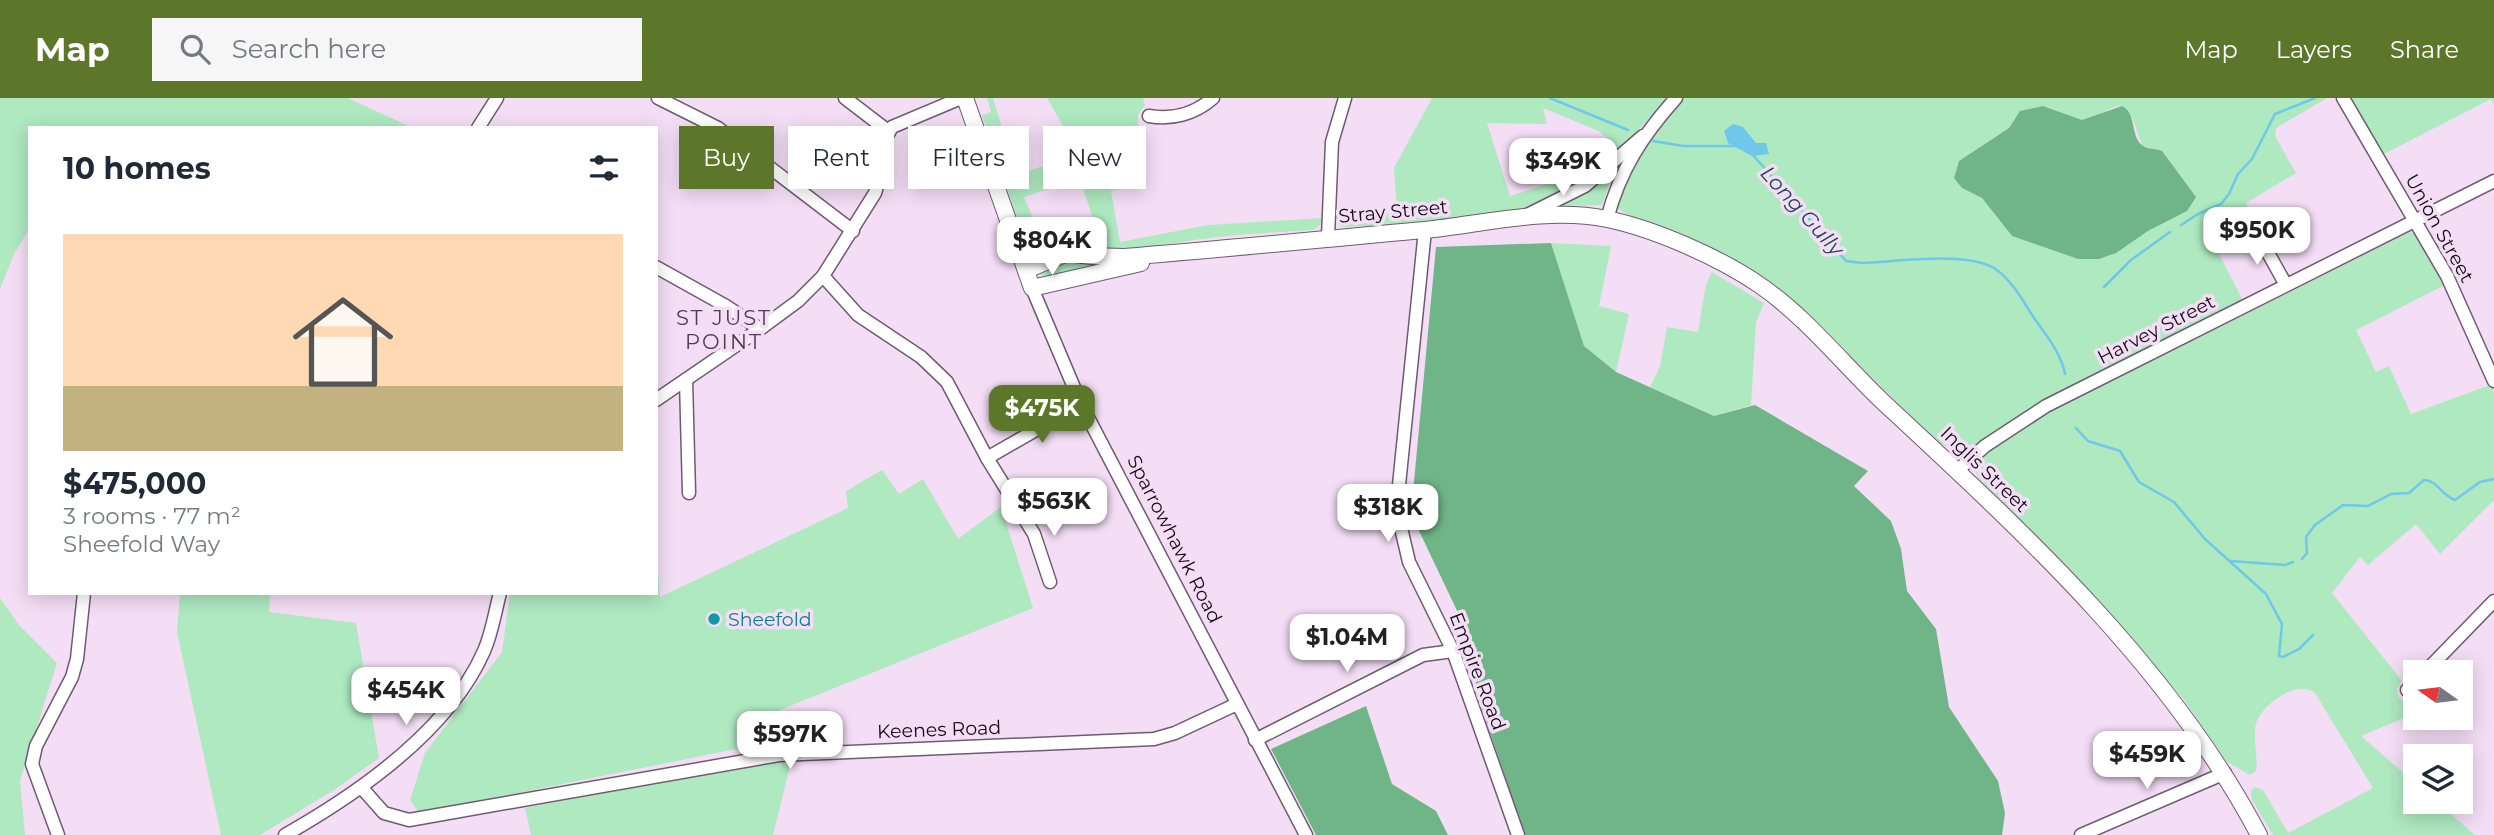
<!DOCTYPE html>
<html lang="en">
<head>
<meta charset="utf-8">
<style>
	body { margin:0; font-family:Montserrat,sans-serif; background:#f6f6f7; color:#1f2937; height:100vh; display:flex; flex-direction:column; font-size:26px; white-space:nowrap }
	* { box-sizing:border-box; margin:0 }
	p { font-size:23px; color:#747a83 }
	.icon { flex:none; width:38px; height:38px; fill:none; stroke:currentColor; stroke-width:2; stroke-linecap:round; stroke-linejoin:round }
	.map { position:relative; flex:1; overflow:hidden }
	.panel { position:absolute; left:28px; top:28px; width:630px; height:469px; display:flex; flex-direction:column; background:#fff; border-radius:0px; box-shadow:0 4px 18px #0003 }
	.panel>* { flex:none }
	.hud { position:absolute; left:679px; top:28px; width:665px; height:63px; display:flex; gap:14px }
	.needle { width:46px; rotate:284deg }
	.fabs { position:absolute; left:2403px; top:562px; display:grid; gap:14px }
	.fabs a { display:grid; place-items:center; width:70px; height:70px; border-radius:0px; background:#fff; box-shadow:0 4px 18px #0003; font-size:35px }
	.price { position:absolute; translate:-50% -60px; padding:0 16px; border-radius:14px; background:#fff; color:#222; font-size:23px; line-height:46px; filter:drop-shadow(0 2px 4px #0008) }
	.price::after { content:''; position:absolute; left:50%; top:42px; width:21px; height:16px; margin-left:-10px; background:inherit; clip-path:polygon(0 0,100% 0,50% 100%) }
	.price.selected { background:#5c772a; color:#fff }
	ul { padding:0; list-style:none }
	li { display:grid; align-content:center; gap:14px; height:371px; padding:0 35px }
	li span { display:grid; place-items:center; height:217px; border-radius:0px; color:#555 }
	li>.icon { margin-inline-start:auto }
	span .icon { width:126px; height:126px; fill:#fffc; stroke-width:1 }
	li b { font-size:30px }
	h2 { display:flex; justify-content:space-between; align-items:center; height:84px; padding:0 35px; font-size:30px }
	.tag { padding:0 24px; border-radius:0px; background:#fff; box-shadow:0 4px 18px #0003; font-size:24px; line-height:63px }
	.tag.selected { background:#5c772a; color:#fff }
	header { display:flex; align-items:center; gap:42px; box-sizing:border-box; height:98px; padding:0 35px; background:#5c772a; color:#fff }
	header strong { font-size:33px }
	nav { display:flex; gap:38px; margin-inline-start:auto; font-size:24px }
	.search { width:490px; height:63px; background:#f6f6f7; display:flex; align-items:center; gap:18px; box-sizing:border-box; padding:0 24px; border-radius:0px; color:#747a83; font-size:26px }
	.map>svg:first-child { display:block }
	.green { fill:#aee9c0; fill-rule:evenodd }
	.forest { fill:#70b587 }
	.water { fill:#6fc7e9 }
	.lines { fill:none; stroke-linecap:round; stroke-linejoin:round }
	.stream { stroke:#6fc7e9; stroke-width:2.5 }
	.minor-casing { stroke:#6e5b70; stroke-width:15 }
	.major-casing { stroke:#6e5b70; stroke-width:18 }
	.minor { stroke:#fff; stroke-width:12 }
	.major { stroke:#fff; stroke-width:16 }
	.culture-dot { fill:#0f9aa8; stroke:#f4def6; stroke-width:2.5 }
	.labels { text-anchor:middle; stroke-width:7; stroke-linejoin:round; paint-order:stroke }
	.street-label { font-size:19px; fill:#150d15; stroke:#f4def6 }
	.culture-label { font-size:19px; fill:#0d838f; stroke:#f4def6; text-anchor:start }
	.water-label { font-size:21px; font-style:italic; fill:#1f4756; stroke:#f4def6 }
	.neighbourhood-label { font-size:21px; letter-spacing:2px; fill:#503e52; stroke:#f4def6 }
</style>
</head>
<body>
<header>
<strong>Map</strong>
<div class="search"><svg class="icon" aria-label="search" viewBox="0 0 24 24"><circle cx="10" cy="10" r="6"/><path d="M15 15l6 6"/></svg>Search here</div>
<nav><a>Map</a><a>Layers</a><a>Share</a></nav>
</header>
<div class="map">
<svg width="2494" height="737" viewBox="0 0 2494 737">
	<rect width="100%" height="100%" fill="#f4def6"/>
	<g class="green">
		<polygon points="0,0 348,0 413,30 30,30 30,130 14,156 0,191"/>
		<path d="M987,0H993L1016,77L1073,58L1062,26L1047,0H1143L1145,7L1138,17L1140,87L1111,93L1120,144L1208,127L1322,120L1320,127L1313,132C1281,134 1248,136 1217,139C1167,145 1051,172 1018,122L982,17L991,14ZM1080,81L1100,142L1050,133L1035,125L1024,99Z"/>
		<path d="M1432,0H1664L1666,2L1599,74L1529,111L1398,127L1342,129L1335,119L1397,115L1394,70ZM1543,10L1599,33L1614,47L1592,72L1510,98L1487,25L1547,26Z"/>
		<path d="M1683,0H2327L2276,30L2275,38L2296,75L2246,105L2252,117L2210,138L2243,203L2018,319L1973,350L1958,353L1939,345L1802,212L1618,111C1617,75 1660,26 1683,0ZM2122,8L2133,21L2142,47L2165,56L2187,113L2148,133L2109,158L2078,161L2012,138L1982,100L1962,90L1954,80L1959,63L2009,30L2014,21L2048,9C2059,13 2069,21 2080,22C2095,24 2106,8 2122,8Z"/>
		<polygon points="2349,0 2494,0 2494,6 2491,1 2382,57"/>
		<polygon points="1615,70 1602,107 1560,108 1559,107"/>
		<path d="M2410,134L2417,137L2445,187L2356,232L2376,274L2389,268L2411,316L2490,287L2494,295V402L2440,456L2416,426L2368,467L2360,459L2332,495L2402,583L2397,591L2399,600L2406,604L2415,603V608L2404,620L2361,638L2415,685V704H2437L2475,737H2273L2252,702L2251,693L2255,689L2263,692L2288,735L2373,690L2315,595C2299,581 2264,605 2257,623C2251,638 2259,657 2256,673L2250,677L2227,664L2184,602L2144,555L1979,381L1974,368L1981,358L2043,317Z"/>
		<polygon points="1551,145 1611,148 1599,208 1629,216 1616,274 1584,248"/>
		<polygon points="1062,161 1110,165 1057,178 1036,177"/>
		<polygon points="1712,174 1764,205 1756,224 1751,307 1714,318 1650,289 1660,269 1667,229 1698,234 1706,186"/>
		<polygon points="882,372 899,396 923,381 958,441 1001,409 1033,510 775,614 776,643 419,715 410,702 425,655 502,554 510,495 656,495 656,451 660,499 848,410 846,393"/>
		<polygon points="180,495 270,495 269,514 356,525 379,660 334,692 260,737 221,737 177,534"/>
		<polygon points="0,500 19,527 57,565 20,683 25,737 0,737"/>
		<polygon points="791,664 773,737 531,737 525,710 744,668"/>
	</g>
	<g class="forest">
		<path d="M2122,8C2138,16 2129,41 2145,49C2150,51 2157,51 2162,53L2196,99L2187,113L2148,133L2116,155L2099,161H2078L2012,138L1982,100L1962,90L1954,80L1959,63L2009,30L2020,13L2043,8L2082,22Z"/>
		<polygon points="1551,145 1584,248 1616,274 1714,318 1755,307 1868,373 1854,388 1891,423 1901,451 1907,493 1936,531 1949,609 1998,683 2005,715 2002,737 1525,737 1482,611 1461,521 1411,416 1436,149"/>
		<polygon points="1366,608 1392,686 1436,713 1448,737 1316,737 1271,651"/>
	</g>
	<polygon class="water" points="1733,26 1743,29 1756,45 1766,45 1769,56 1752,58 1728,45 1724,33"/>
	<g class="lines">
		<g class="stream">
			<polyline points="1550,0 1628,32"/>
			<polyline points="1653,43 1683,48 1735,48"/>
			<path d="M1753,57L1846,163L1862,165C1895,164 1967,153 1994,170C2012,182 2023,203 2034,220C2046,237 2061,255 2065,276"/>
			<polyline points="2181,127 2198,116 2221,106 2229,96 2238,76 2252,61 2275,16 2315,0"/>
			<polyline points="2104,189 2131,162 2170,134"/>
			<polyline points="2076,330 2088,343 2120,353 2139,384 2174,404 2205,441 2266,496 2282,526 2279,558 2283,559 2299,551 2313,537"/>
			<path d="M2302,461L2307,455L2306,439L2315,427L2343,407L2368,408L2391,396L2409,395L2424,382C2437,382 2442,398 2455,402L2480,384L2494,381"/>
			<polyline points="2231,463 2285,467 2293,464"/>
		</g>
		<g class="minor-casing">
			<g id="minor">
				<polyline points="658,0 718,30 853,133"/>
				<polyline points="845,0 888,33"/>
				<polyline points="2343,0 2447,178 2494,283"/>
				<path d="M1149,18C1172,22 1195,16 1213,0"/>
				<polyline points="478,30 497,0"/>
				<polyline points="1529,116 1585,88 1643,38"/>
				<path d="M1607,121C1620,72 1642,38 1676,0"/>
				<polyline points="1425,132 1399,387 1401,430 1409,464 1453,553 1518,737"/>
				<polyline points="2257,135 2286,187"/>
				<polyline points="1328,139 1332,44 1345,0"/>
				<polyline points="656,169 726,208 760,231"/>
				<polyline points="823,178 858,217 921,259 947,284 987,360 1034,436 1050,484"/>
				<polyline points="1032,190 1081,306 1306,737"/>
				<polyline points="686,282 689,395"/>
				<polyline points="656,302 760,231 798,203 823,178 875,95 881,76 884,43 892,29 961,0"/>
				<polyline points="987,360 1081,306"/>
				<polyline points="1958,372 1985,348 2046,308 2494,83"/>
				<polyline points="2425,574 2494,503"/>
				<polyline points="2407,592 2415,585"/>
				<polyline points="1255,642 1423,557 1453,553"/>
				<polyline points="361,689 384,715 409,722 779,657 1154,641 1175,635 1237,606"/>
				<polyline points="58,737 32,666 36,648 72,579 77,561 84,495"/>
				<path d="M285,737C359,695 449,633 484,553C492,535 495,514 500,495"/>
				<polyline points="2081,737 2225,675"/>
			</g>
		</g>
		<g class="major-casing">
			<g id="major">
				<polyline points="965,0 1032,190 1141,165"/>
				<path d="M1010,127C1042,156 1082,159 1124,159C1224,151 1324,141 1425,132C1483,126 1548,109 1607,121C1655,131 1721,160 1761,188C1807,220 1843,266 1883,304C2022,433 2170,568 2259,737"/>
				<polyline points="1026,172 1065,156"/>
			</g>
		</g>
		<use href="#minor" class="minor"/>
		<use href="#major" class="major"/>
	</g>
	<circle class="culture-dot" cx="714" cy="521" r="7"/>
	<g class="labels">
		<g class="street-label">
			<text transform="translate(1393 113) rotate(-5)" y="7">Stray Street</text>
			<text transform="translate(2440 130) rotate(61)" y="7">Union Street</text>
			<text transform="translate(2156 231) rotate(-27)" y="7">Harvey Street</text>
			<text transform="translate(1985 371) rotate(44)" y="7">Inglis Street</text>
			<text transform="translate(1175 441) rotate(63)" y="7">Sparrowhawk Road</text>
			<text transform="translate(1478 573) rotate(69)" y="7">Empire Road</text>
			<text transform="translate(939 631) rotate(-2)" y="7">Keenes Road</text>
		</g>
		<g class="culture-label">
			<text x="728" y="528">Sheefold</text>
		</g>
		<g class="water-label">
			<text transform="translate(1802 113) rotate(48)" y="7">Long Gully</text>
		</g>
		<g class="neighbourhood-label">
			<text x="724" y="227">ST JUST<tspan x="724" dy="24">POINT</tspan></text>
		</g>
	</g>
</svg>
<div class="fabs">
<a><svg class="needle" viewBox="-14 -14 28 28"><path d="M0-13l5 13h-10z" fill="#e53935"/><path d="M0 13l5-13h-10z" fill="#747a83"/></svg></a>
<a><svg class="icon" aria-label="layers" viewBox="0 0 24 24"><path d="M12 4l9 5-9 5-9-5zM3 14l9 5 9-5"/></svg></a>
</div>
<b class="price" style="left:1563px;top:100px">$349K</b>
<b class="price" style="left:2257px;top:169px">$950K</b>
<b class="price" style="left:1052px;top:179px">$804K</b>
<b class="price selected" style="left:1042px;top:347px">$475K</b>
<b class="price" style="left:1054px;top:440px">$563K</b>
<b class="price" style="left:1388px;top:446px">$318K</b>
<b class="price" style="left:1347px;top:576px">$1.04M</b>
<b class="price" style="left:406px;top:629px">$454K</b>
<b class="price" style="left:790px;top:673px">$597K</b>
<b class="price" style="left:2147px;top:693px">$459K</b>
<div class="hud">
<a class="tag selected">Buy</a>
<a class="tag">Rent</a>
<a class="tag">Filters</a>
<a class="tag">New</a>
</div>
<section class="panel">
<h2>10 homes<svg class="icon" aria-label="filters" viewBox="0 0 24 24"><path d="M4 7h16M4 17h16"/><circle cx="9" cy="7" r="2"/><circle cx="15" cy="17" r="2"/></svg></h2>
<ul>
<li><span style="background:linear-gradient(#ffd9b3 70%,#c2b280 0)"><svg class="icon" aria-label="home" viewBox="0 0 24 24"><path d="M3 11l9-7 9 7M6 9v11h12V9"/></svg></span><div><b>$475,000</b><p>3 rooms · 77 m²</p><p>Sheefold Way</p></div></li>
</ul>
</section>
</div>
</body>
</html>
